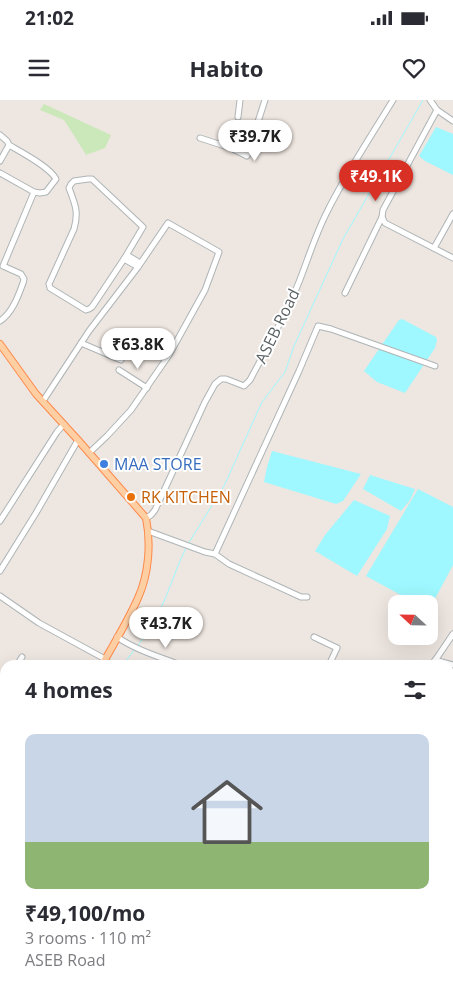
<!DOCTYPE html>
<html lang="en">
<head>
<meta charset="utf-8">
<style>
	body { margin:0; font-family:"Open Sans",sans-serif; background:#f2f2f3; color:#2b2b33; height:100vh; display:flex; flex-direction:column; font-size:19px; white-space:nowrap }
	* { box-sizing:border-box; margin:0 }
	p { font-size:16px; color:#7c7c81 }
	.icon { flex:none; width:28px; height:28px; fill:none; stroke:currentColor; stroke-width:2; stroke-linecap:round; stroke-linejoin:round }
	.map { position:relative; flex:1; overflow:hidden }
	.side { position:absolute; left:0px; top:560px; width:454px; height:336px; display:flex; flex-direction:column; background:#fff; border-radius:15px 15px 0 0; box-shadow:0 5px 20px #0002 }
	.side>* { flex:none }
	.needle { width:32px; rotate:292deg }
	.tools { position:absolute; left:388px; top:495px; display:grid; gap:10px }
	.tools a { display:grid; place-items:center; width:50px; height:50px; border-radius:10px; background:#fff; box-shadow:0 5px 20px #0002; font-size:25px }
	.price { position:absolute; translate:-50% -42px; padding:0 11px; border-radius:18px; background:#fff; color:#222; font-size:16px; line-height:32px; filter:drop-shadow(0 1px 2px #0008) }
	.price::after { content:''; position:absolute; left:50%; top:30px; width:15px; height:11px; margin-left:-8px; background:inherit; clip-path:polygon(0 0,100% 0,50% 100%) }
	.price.on { background:#d93025; color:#fff }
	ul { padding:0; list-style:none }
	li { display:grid; align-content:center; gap:10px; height:265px; padding:0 25px }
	li span { display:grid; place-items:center; height:155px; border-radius:10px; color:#555 }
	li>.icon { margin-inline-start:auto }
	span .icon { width:90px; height:90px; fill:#fffc; stroke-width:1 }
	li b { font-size:21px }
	h2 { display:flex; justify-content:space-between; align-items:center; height:60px; padding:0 25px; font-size:21px }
	.status { display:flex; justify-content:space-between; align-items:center; height:35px; padding:0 25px; background:#fff; direction:ltr }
	.status svg { height:14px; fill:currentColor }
	header { display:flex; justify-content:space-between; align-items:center; height:65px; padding:0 25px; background:#fff; font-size:22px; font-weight:700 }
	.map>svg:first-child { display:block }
	.green { fill:#cbe8ba }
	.water { fill:#9ff8ff }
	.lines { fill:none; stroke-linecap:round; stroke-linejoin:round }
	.stream { stroke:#9ff8ff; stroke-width:1 }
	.minor-casing { stroke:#aeb5b7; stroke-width:7 }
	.major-casing { stroke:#fd894a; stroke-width:8 }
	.minor { stroke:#fff; stroke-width:5 }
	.major { stroke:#ffcfa4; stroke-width:6 }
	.shop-dot { fill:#3f7fe0; stroke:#fff; stroke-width:2 }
	.food-dot { fill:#e8710a; stroke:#fff; stroke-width:2 }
	.labels { text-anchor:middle; stroke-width:4; stroke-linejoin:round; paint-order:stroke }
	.street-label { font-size:16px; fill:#596163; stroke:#fff }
	.shop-label { font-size:16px; fill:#366cbe; stroke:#fff; text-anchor:start }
	.food-label { font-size:16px; fill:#c56008; stroke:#fff; text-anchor:start }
</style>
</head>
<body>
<div class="status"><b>21:02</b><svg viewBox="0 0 49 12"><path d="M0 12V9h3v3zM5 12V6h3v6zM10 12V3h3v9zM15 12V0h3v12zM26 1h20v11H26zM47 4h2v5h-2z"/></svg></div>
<header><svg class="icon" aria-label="menu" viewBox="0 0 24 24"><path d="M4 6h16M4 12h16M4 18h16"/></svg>Habito<svg class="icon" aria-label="heart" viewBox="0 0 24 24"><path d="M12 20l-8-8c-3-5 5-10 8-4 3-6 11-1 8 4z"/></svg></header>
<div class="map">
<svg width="453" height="896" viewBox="0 0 453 896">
	<rect width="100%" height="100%" fill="#eee6e0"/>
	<polygon class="green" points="44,4 111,35 105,48 86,55 75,37 64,20 40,10"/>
	<g class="water">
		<polygon points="436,27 453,34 453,75 425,61 419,56"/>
		<polygon points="402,219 436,237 437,240 435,248 405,293 377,282 364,271 399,220"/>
		<polygon points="272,351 361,374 343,401 336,404 264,382 267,367"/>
		<polygon points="370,375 415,389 410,400 401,411 363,389"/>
		<polygon points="418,389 453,407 453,465 429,510 429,504 417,504 366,476"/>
		<polygon points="354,400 390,416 387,429 357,476 315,451 325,435"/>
	</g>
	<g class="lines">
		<g class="stream">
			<polyline points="188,444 224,386 262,302 285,272 294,246 343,139 423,0"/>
			<path d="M137,547C147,532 158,515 165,499C172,482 178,464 186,448"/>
			<polyline points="123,565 134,550"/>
			<polyline points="1,802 5,796"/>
		</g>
		<g class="minor-casing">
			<g id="minor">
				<polyline points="430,0 437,10 453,21"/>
				<polyline points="437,10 383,110 382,117 385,123 453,158"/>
				<polyline points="238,17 240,0"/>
				<polyline points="0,35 7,41 9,45 0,61"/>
				<polyline points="200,38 231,48 247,56 265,0"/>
				<path d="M9,45C21,52 50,67 56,79L46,92L40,93L34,92"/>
				<path d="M0,73L34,92L3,166L21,174L24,179L23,183C18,197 12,213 0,221"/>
				<path d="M88,79H92L143,127L124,159L92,207L89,209L86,210L50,188L49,184L74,129C79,112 75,104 69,88L71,84L74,81Z"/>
				<polyline points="434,148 453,114"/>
				<polyline points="127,155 140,163"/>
				<polyline points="124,159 138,167"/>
				<polyline points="345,193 382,117"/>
				<polyline points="81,243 121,260"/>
				<polyline points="119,270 147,288"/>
				<polyline points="43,301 89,231 138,167 168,123 219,152 205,190 169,255 131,310 107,336 89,353"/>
				<path d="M146,418L151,415L155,410L205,302L215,284L221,279H226L244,286L250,280C267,248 285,216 299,182C308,159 315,136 326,114C345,75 370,38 393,0"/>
				<polyline points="0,421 57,332 64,324"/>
				<polyline points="148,431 205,452 215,454 299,271 318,226 331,229 435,266"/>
				<polyline points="215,454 229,464 301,497 307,497"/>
				<polyline points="0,471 36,413 78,340"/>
				<polyline points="0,496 39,523 105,559"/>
				<path d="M117,537C136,550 159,557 181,565"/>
				<polyline points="314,537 337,548 329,565"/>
				<polyline points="435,560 453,565"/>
				<polyline points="17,565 22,557"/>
				<polyline points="432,565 453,534"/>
				<polyline points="0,592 5,584"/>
				<polyline points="0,620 5,623"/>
				<polyline points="449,670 453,663"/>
				<polyline points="449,680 453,683"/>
				<polyline points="449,722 453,714"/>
				<polyline points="449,781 453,774"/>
				<polyline points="0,802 5,805"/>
				<polyline points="0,861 5,864"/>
				<polyline points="347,891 355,896"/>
				<polyline points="290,896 293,891"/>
			</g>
		</g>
		<g class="major-casing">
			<g id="major">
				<path d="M0,244L36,294L78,340L146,418C151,443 149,474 138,498C128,521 114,543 102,565"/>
				<polyline points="0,752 5,743"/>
			</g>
		</g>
		<use href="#minor" class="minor"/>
		<use href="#major" class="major"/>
	</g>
	<circle class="shop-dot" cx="104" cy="364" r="5"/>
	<circle class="food-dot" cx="131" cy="397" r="5"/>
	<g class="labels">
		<g class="street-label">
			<text transform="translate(277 226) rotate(-64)" y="6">ASEB Road</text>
		</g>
		<g class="shop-label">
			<text x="114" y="370">MAA STORE</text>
		</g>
		<g class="food-label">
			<text x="141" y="403">RK KITCHEN</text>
		</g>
	</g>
</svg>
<div class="tools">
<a><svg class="needle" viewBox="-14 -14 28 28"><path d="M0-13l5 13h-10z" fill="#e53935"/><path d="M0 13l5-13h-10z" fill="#7c7c81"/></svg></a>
</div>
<b class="price" style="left:255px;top:62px">₹39.7K</b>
<b class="price on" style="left:376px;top:102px">₹49.1K</b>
<b class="price" style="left:138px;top:270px">₹63.8K</b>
<b class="price" style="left:166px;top:549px">₹43.7K</b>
<section class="side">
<h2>4 homes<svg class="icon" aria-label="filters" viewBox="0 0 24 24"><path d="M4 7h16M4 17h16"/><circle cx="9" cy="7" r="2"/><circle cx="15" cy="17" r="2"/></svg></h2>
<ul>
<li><span style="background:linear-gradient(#c9d6e8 70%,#8fb573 0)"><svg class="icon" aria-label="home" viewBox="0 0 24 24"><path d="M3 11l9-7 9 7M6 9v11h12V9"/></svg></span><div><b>₹49,100/mo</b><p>3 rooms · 110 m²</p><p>ASEB Road</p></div></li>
</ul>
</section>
</div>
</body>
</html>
